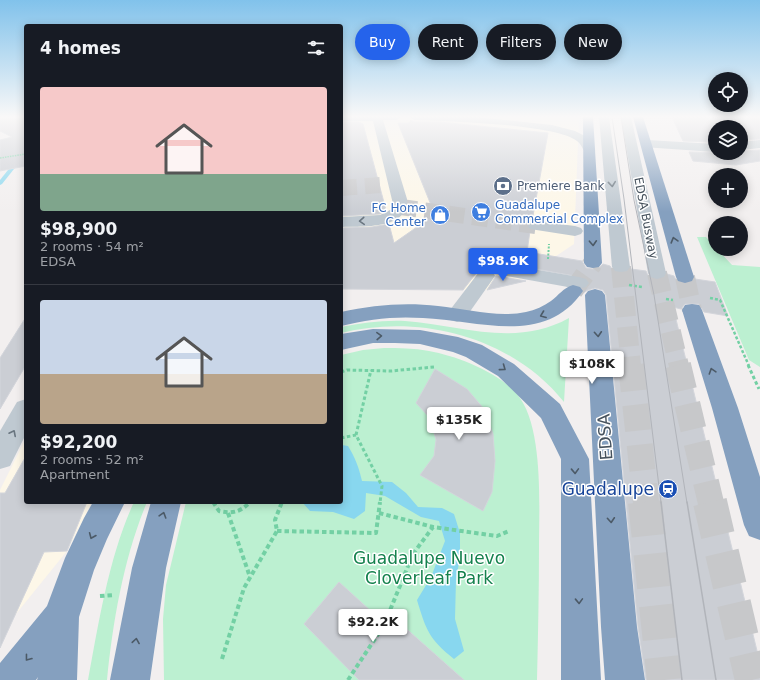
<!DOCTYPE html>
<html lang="en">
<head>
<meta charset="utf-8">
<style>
	body { margin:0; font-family:"DejaVu Sans",sans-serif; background:#20242c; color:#f1f3f6; height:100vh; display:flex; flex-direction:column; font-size:15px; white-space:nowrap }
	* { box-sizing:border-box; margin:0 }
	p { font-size:13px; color:#9ea1a6 }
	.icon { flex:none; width:22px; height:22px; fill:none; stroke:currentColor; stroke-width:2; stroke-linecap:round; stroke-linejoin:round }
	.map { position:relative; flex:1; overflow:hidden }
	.side { position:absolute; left:24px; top:24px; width:319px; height:480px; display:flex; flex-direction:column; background:#171b24; border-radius:4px; box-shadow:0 2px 10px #0003 }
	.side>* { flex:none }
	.guide { position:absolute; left:355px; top:24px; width:345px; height:36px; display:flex; gap:8px }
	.controls { position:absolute; left:708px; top:72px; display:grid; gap:8px }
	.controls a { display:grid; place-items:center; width:40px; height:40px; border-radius:50%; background:#171b24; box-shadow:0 2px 10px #0003; font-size:20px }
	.price { position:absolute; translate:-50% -34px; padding:0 9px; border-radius:4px; background:#fff; color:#222; font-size:13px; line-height:26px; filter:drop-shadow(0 1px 2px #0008) }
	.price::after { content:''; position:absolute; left:50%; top:24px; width:12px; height:9px; margin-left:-6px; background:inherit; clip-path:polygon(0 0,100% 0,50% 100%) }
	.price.selected { background:#2563eb; color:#fff }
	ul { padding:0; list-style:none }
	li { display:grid; align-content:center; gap:8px; height:212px; padding:0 16px }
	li+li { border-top:1px solid #363941 }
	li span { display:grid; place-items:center; height:124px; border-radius:4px; color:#555 }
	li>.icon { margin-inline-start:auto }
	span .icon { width:72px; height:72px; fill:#fffc; stroke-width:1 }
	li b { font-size:17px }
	h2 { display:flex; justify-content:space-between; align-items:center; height:48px; padding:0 16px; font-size:17px }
	.chip { padding:0 14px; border-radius:18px; background:#171b24; box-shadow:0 2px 10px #0003; font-size:14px; line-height:36px }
	.chip.selected { background:#2563eb; color:#fff }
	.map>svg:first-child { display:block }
	.commercial { fill:#fdf7e8 }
	.green { fill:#bcf0d1 }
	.water { fill:#88d7ef }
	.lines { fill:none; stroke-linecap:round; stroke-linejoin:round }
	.stream { fill:#88d7ef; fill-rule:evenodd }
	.building { fill:#cbced4; stroke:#d3d5db }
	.minor-tunnel-far3 { stroke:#c7c8ca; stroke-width:16; stroke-dasharray:16 8; stroke-linecap:butt }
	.minor-tunnel-far2 { stroke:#c7c8ca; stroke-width:20; stroke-dasharray:20 10; stroke-linecap:butt }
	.minor-tunnel-far1 { stroke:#c7c8ca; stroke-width:26; stroke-dasharray:26 14; stroke-linecap:butt }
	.minor-tunnel { stroke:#c7c8ca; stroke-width:34; stroke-dasharray:34 18; stroke-linecap:butt }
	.highway-tunnel { stroke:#c7c8ca; stroke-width:20; stroke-dasharray:20 10; stroke-linecap:butt }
	.path-far4 { stroke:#73d0a4; stroke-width:1.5; stroke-dasharray:1.5 1; stroke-linecap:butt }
	.path-far3 { stroke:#73d0a4; stroke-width:2; stroke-dasharray:2 1.5; stroke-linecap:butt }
	.path-far2 { stroke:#73d0a4; stroke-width:2.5; stroke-dasharray:3 2; stroke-linecap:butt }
	.path-far1 { stroke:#73d0a4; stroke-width:3; stroke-dasharray:3.5 2.5; stroke-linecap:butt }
	.path { stroke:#73d0a4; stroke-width:4; stroke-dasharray:4.5 3; stroke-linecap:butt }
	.minor { fill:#bfc9d1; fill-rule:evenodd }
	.highway { fill:#85a0bf; fill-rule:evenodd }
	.tram-far1 { stroke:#b1b4ba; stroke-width:1 }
	.tram { stroke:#b1b4ba; stroke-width:1.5 }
	.oneway { stroke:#6a7680 }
	.oneway2 { stroke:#4c5a67 }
	.labels { text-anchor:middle; stroke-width:3; stroke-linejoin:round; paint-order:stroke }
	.far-service-label { font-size:12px; fill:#4e5e75; stroke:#fff; text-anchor:start }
	.far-shop-label { font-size:12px; fill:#366cbe; stroke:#fff; text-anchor:start }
	.far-street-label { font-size:12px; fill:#46525d; stroke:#fff }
	.near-street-label { font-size:17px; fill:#46525d; stroke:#fff }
	.near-transit-label { font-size:17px; fill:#164399; stroke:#fff; text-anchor:end }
	.near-park-label { font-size:17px; fill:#14814d; stroke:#fff }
</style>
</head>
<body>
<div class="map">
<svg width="760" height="680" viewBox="0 0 760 680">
	<rect width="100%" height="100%" fill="#f2efef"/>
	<g class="commercial">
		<polygon points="341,117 579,117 574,244 516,283 486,290 341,289"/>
		<polygon points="26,438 26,502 92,502 67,551 16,614 0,637 0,490"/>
	</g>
	<g class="green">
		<polygon points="697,237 706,237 715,247 715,249 717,249 732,265 760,267 760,367 749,360"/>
		<path d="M569,318L564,402C512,337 420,313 341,333V327C362,323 383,320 405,321C461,325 515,348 569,318Z"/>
		<path d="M384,348C399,348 414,348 429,351C457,356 498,372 517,394C544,426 539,506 539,547C539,591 538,636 537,680H164L163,619L166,585L186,502H341V355L363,350Z"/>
		<path d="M134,502H147C124,557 113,620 107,680H88C99,621 109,556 134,502Z"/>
	</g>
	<path class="water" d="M342,445L348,446C355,457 359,468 362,481L392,482L406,493L418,507L442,508L454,514L460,533V557L456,580L455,619L464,651L454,659C429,639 426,630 417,600L431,577L445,541L439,521L421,517L385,496L366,493L365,511L354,519L333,512L310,511L302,502H341Z"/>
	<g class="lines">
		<polygon class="stream" points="24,150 26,150 26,154 2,184 0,185 0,180"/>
	</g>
	<g class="building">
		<polygon points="26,117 26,166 0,171 0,140 12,137 0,131 0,120"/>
		<polygon points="672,117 746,117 760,120 760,139 741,140 741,127 715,127 715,142 683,141"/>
		<polygon points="411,120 414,122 440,122 548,133 532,221 527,225 530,231 527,252 582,261 586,268 593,269 599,268 603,264 610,266 614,272 621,273 627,272 631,269 646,271 649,278 657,280 664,278 667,274 674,276 677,282 685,284 692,282 695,279 715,282 728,316 704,312 699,304 685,304 681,309 673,307 760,663 760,680 646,680 638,627 606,295 603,290 595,288 588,290 583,293 584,289 587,288 590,283 586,278 503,263 496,265 493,270 486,269 478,271 463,290 341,289 341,228 372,227 389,224 394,243 427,220 431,205 398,123 409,123"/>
		<polygon points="341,122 358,122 363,124 386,210 380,214 341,216"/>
		<polygon points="760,150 760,161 736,165 693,161 689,152 741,153 741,151"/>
		<polygon points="496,276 526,281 487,290"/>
		<polygon points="26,317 26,365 0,409 0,358"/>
		<polygon points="435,369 467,389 484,409 493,434 495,461 492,492 483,511 420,475 434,456 436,440 430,418 416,403"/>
		<polygon points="26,456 26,502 87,502 67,551 44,552 0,648 0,493 5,493"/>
		<polygon points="339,582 395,633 401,624 464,680 359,680 304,624"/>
	</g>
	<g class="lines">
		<g class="minor-tunnel-far3">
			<polyline points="341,188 380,185"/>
			<polyline points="401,207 536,226"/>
		</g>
		<g class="minor-tunnel-far2">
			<polyline points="621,267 631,366"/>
			<polyline points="657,273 679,366"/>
		</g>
		<g class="minor-tunnel-far1">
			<polyline points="631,365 646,503"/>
			<polyline points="678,365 711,503"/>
		</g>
		<g class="minor-tunnel">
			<polyline points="645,502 664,680"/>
			<polyline points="710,502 752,680"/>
		</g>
		<g class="highway-tunnel">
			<polyline points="685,277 692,310"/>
			<polyline points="573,291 593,263"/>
		</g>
		<polyline class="path-far4" points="0,158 26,154"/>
		<polyline class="path-far3" points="548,259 549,244"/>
		<g class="path-far2">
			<polyline points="629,285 642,287"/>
			<polyline points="710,298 720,300 749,366"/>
			<polyline points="666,299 673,300"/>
		</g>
		<g class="path-far1">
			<polyline points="748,365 759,389"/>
			<polyline points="341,372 347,370 391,371 434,367"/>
			<polyline points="356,435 371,370"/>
			<polyline points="341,438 356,435 382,486 380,503"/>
		</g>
		<g class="path">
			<path d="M213,502L219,511C232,514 241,512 250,502"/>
			<polyline points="228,513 250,577"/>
			<polyline points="379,513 433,527"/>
			<polyline points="277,531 376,533 380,502"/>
			<polyline points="100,596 114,595"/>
			<polyline points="222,659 244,588 277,531 275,520 282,502"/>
			<polyline points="348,680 384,625 413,554 433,527 497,536 509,531"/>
		</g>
		<g class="minor">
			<path d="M341,117H402L397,120H383L407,199C409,230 362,226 341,227V217L380,215L392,209L393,204L373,121H341Z"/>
			<path d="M409,117H477L552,125L575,131L585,136L594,148L592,151H584C582,147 580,143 577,141C555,124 445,121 414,120Z"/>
			<polygon points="599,117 609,117 630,267 627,271 621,272 615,271 612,267"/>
			<polygon points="621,117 631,117 666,273 664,277 657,279 650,277 648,273"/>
			<polygon points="647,140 715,144 715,152 643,147 641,144 643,141"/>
			<polygon points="760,140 760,148 741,150 741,142"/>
			<polygon points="536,221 575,226 581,228 583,231 581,234 575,236 530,229 528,226 530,223"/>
			<polygon points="503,264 579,277 586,279 589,283 586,287 579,289 496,274 494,270 496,266"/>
			<polygon points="486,270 493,272 495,276 464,320 457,322 450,320 447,315 450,310 479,272"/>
			<polygon points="26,399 26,434 10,466 0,469 0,431 17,402"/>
		</g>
		<g class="highway">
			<polygon points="583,117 593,117 602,263 599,267 593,268 587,267 584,263"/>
			<polygon points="633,117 643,117 694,277 692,281 685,283 678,281 676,277"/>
			<path d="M573,285L580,287L583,291C545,347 478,320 423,318C395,316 368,319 341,326V312C373,305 405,302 438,306C467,309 498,318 526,312C535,310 544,306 551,301C559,295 563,288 573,285Z"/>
			<polygon points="595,289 602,291 605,295 637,627 645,680 605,680 601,627 585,295 588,291"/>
			<polygon points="692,304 699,305 702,310 738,408 760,477 760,540 749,536 744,525 712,408 682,310 685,305"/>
			<polygon points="373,329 420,330 458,337 482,345 514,364 560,404 589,459 601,680 561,680 561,459 541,418 498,376 466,357 453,352 420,344 395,343 373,343 341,350 341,334"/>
			<polygon points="93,502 125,502 107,539 94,570 79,617 77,680 37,680 38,677 36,680 0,680 0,663 47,606 65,558 84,518"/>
			<polygon points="151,502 181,502 166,568 150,680 110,680 132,568"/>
		</g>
		<g class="tram-far1">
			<polyline points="612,117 624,199 661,503"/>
			<polyline points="621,117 634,200 654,295 687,503"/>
		</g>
		<g class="tram">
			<polyline points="661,502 682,680"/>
			<polyline points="687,502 716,680"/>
		</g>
	</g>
	<defs><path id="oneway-chevron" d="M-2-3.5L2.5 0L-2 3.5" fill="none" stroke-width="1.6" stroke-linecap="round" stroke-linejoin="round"/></defs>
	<g class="oneway">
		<use href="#oneway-chevron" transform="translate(612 184) rotate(84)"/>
		<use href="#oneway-chevron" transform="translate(362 221) rotate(176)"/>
		<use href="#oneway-chevron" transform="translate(13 433) rotate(-63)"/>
	</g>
	<g class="oneway2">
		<use href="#oneway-chevron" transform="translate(674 240) rotate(-106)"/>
		<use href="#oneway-chevron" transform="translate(593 243) rotate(87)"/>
		<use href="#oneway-chevron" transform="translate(543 315) rotate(159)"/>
		<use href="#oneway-chevron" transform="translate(598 334) rotate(86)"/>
		<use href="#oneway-chevron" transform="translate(379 336) rotate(-2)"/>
		<use href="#oneway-chevron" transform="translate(503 368) rotate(36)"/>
		<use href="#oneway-chevron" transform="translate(712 371) rotate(-108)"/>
		<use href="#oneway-chevron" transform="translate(575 471) rotate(88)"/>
		<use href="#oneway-chevron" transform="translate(163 515) rotate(-73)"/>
		<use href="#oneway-chevron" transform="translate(611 520) rotate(86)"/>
		<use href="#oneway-chevron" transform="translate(92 536) rotate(113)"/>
		<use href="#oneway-chevron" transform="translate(579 601) rotate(88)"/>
		<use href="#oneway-chevron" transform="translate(136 641) rotate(-81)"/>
		<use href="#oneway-chevron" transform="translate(28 658) rotate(128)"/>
	</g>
	<linearGradient id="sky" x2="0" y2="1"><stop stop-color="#81c2eb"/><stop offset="0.55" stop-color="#f9f8f8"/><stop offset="1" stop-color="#f9f8f8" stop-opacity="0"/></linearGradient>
	<rect width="760" height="212" fill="url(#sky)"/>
	<defs>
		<g id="bank-disc" transform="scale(1)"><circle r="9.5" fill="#5c6f8a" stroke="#fff"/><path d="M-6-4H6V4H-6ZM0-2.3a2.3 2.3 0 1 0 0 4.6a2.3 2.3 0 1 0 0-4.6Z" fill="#fff"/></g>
		<g id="supermarket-disc" transform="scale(1)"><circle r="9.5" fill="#3f7fe0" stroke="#fff"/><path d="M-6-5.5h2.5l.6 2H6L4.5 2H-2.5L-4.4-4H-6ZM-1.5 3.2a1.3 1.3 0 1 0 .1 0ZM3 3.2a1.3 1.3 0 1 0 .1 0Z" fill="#fff"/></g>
		<g id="shop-disc" transform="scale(1)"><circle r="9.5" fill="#3f7fe0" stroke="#fff"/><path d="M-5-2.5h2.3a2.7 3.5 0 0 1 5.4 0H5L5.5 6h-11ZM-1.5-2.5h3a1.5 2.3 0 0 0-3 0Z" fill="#fff"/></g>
		<g id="station-disc" transform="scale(1)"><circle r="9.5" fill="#1a4fb4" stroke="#fff"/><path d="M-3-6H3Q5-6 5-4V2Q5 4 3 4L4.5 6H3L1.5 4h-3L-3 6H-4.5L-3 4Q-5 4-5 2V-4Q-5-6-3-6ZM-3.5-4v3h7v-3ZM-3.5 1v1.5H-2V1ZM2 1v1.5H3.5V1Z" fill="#fff"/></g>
	</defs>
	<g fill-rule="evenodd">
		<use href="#bank-disc" x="503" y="186"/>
		<use href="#supermarket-disc" x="481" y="212"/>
		<use href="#shop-disc" x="440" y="215"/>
		<use href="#station-disc" x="668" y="489"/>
	</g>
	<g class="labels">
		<g class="far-service-label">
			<text x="517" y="190">Premiere Bank</text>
		</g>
		<g class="far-shop-label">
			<text x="495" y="209">Guadalupe<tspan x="495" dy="14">Commercial Complex</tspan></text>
			<text x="426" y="212" text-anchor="end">FC Home<tspan x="426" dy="14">Center</tspan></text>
		</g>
		<g class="far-street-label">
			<text transform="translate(646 218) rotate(79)" y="4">EDSA Busway</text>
		</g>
		<g class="near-street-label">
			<text transform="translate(605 437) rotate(-94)" y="6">EDSA</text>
		</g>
		<g class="near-transit-label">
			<text x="654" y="495">Guadalupe</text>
		</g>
		<g class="near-park-label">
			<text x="429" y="564">Guadalupe Nuevo<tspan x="429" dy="20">Cloverleaf Park</tspan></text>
		</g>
	</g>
</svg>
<div class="controls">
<a><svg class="icon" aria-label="locate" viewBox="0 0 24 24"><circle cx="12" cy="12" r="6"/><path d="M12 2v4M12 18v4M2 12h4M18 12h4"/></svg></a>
<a><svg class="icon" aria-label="layers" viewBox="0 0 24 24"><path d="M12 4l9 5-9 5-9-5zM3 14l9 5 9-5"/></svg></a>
<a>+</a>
<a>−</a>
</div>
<b class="price selected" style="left:503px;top:282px">$98.9K</b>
<b class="price" style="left:592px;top:385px">$108K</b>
<b class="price" style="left:459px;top:441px">$135K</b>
<b class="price" style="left:373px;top:643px">$92.2K</b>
<div class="guide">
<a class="chip selected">Buy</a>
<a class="chip">Rent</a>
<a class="chip">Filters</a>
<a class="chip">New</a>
</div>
<section class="side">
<h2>4 homes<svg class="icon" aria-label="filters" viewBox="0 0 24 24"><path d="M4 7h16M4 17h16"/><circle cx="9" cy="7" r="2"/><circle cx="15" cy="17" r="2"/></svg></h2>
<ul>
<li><span style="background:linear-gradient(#f6c9c9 70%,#7fa58c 0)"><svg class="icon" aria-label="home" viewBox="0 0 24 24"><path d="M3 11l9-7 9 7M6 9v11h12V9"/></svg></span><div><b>$98,900</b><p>2 rooms · 54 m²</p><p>EDSA</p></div></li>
<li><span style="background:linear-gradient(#c9d6e8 60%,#b9a48a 0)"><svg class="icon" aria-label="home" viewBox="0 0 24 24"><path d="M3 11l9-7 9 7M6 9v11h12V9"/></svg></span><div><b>$92,200</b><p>2 rooms · 52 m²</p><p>Apartment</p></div></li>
</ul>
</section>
</div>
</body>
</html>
